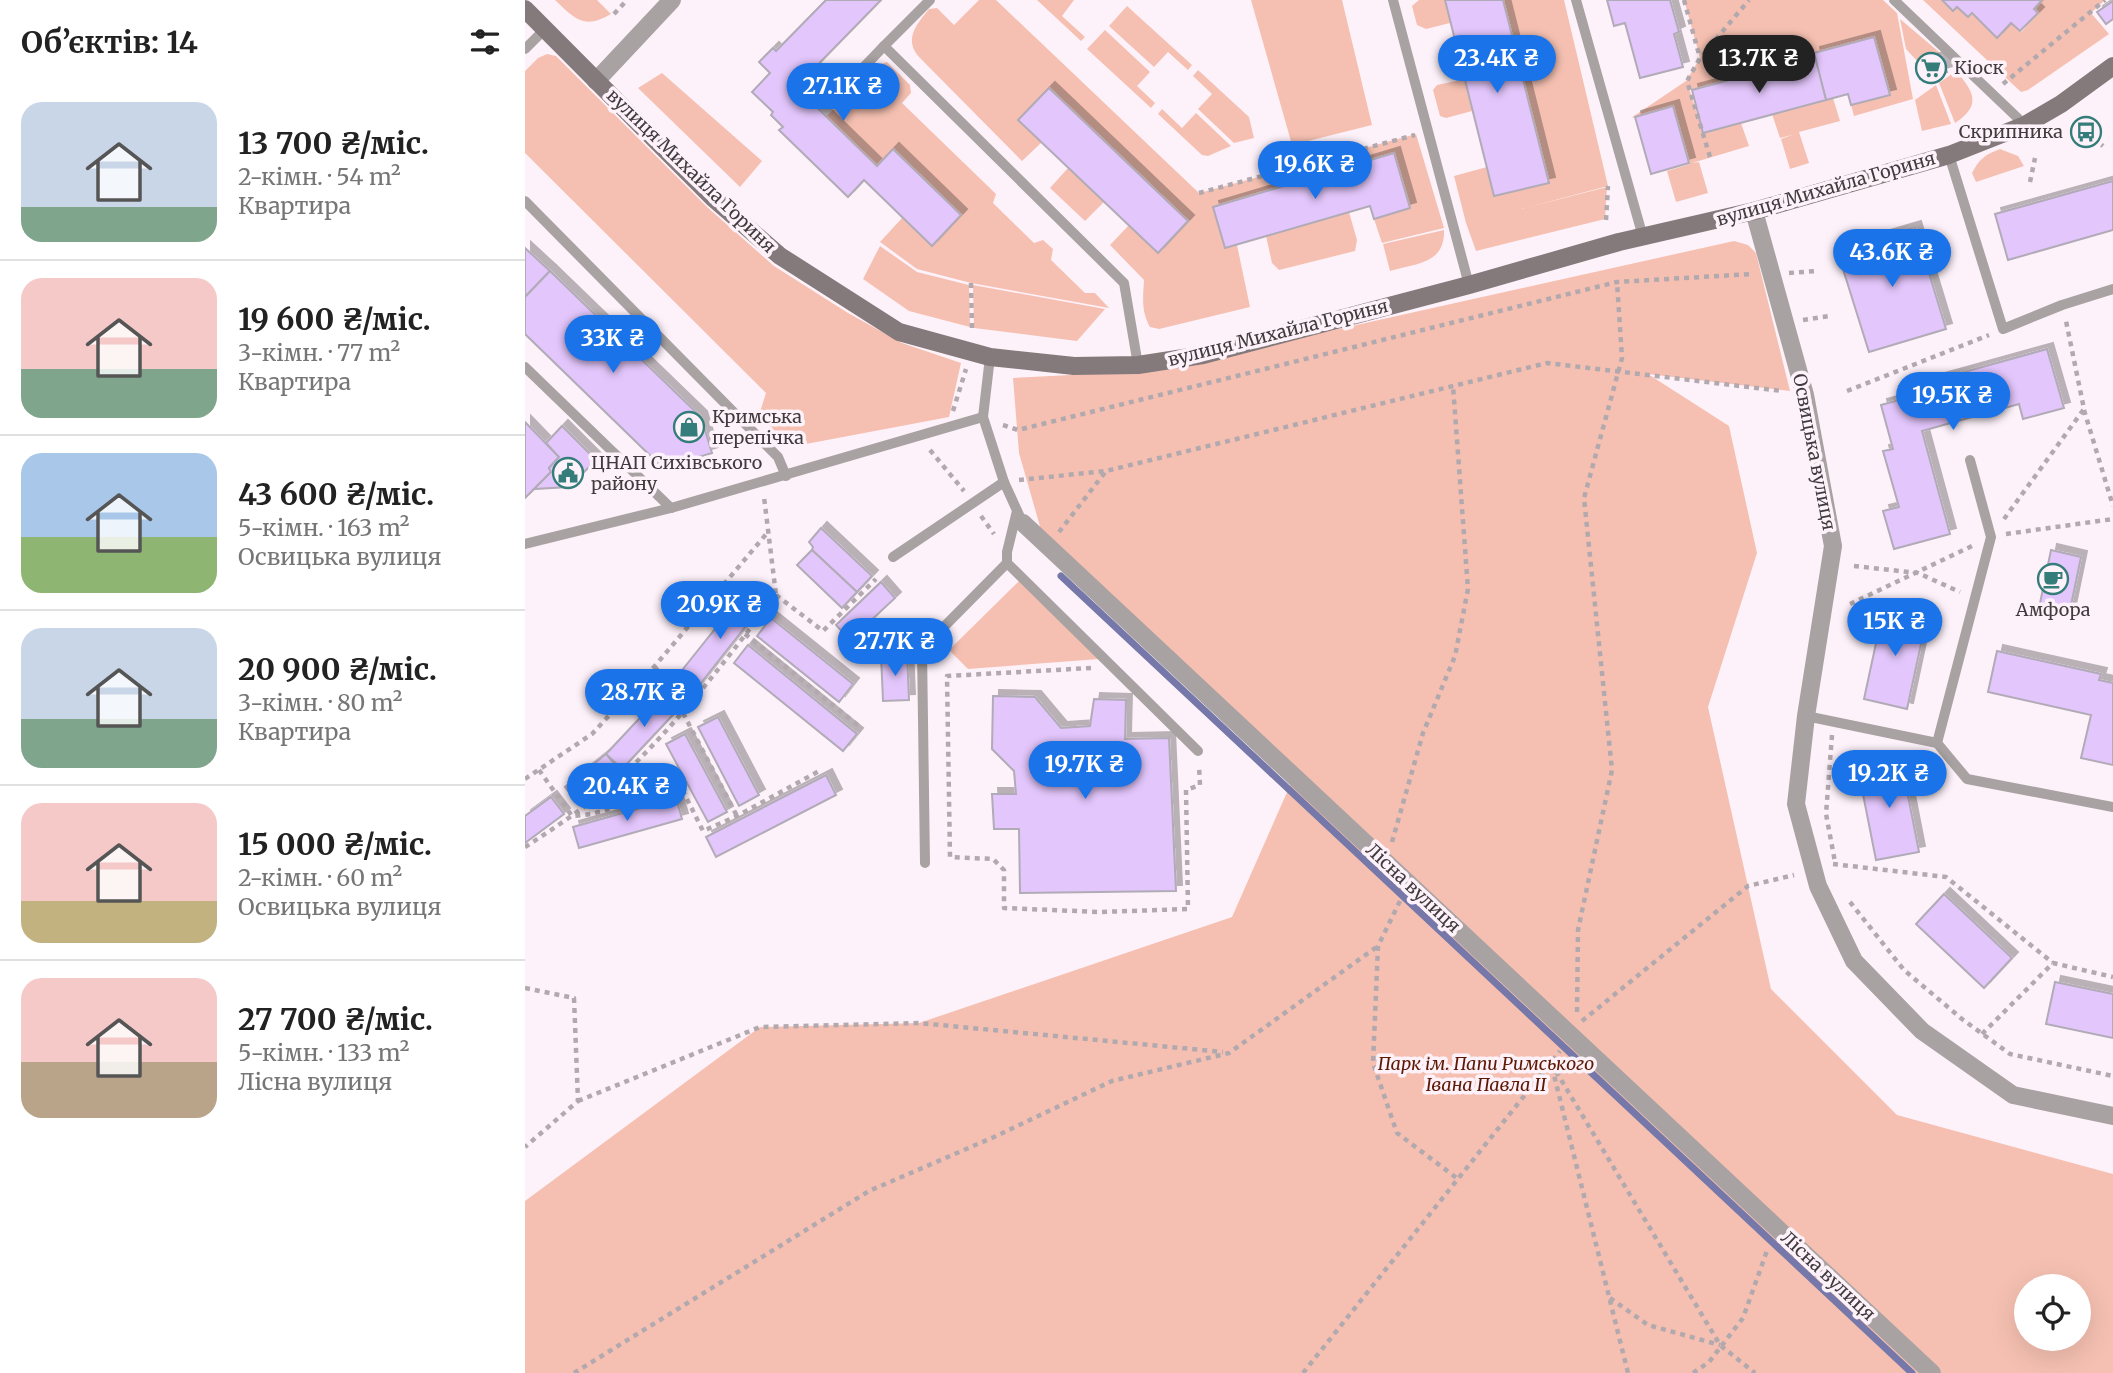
<!DOCTYPE html>
<html lang="uk">
<head>
<meta charset="utf-8">
<style>
	body { margin:0; font-family:Merriweather,serif; background:#f6f6f6; color:#222; height:100vh; display:flex; flex-direction:column; font-size:26px; white-space:nowrap }
	* { box-sizing:border-box; margin:0 }
	p { font-size:23px; color:#767676 }
	.icon { flex:none; width:38px; height:38px; fill:none; stroke:currentColor; stroke-width:2; stroke-linecap:round; stroke-linejoin:round }
	.map { position:relative; flex:1; overflow:hidden }
	.details { display:flex; flex-direction:column; background:#fff; width:525px }
	.details>* { flex:none }
	.tools { position:absolute; left:1489px; top:1274px; display:grid; gap:14px }
	.tools a { display:grid; place-items:center; width:77px; height:77px; border-radius:50%; background:#fff; box-shadow:0 7px 28px #0002; font-size:35px }
	.price { position:absolute; translate:-50% -60px; padding:0 16px; border-radius:24px; background:#1a73e8; color:#fff; font-size:23px; line-height:46px; filter:drop-shadow(0 2px 4px #0008) }
	.price::after { content:''; position:absolute; left:50%; top:42px; width:21px; height:16px; margin-left:-10px; background:inherit; clip-path:polygon(0 0,100% 0,50% 100%) }
	.price.current { background:#222; color:#fff }
	ul { padding:0; list-style:none }
	li { display:flex; align-items:center; gap:21px; height:175px; padding:0 21px }
	li+li { border-top:2px solid #e0e0e0 }
	li span { display:grid; place-items:center; flex:none; width:196px; height:140px; border-radius:21px; color:#555 }
	li>.icon { margin-inline-start:auto }
	span .icon { width:84px; height:84px; fill:#fffc; stroke-width:1 }
	li b { font-size:30px }
	h2 { display:flex; justify-content:space-between; align-items:center; height:84px; padding:0 21px; font-size:30px }
	main { display:flex; flex:1; min-height:0 }
	.map>svg:first-child { display:block }
	.green { fill:#f5c0b1; fill-rule:evenodd }
	.lines { fill:none; stroke-linecap:round; stroke-linejoin:round }
	.stream { stroke:#7578a9; stroke-width:7 }
	.building { fill:#e3c6fc; stroke:#b1abb7; stroke-width:2; filter:url(#shadow) }
	.path { stroke:#b2a9af; stroke-width:4.5; stroke-dasharray:5 5; stroke-linecap:butt }
	.lane { stroke:#a9a2a3; stroke-width:10 }
	.street { stroke:#a9a2a3; stroke-width:18 }
	.secondary { stroke:#847a7c; stroke-width:18 }
	.labels { text-anchor:middle; stroke-width:7; stroke-linejoin:round; paint-order:stroke }
	.poi-label { font-size:18px; fill:#403b3e; stroke:#fef2fa; text-anchor:start }
	.street-label { font-size:18px; fill:#403b3e; stroke:#fef2fa }
	.park-label { font-size:18px; font-style:italic; fill:#5e1904; stroke:#fef2fa }
</style>
</head>
<body>
<main>
<section class="details">
<h2>Об’єктів: 14<svg class="icon" aria-label="filters" viewBox="0 0 24 24"><path d="M4 7h16M4 17h16"/><circle cx="9" cy="7" r="2"/><circle cx="15" cy="17" r="2"/></svg></h2>
<ul>
<li><span style="background:linear-gradient(#c9d6e8 75%,#7fa58c 0)"><svg class="icon" aria-label="home" viewBox="0 0 24 24"><path d="M3 11l9-7 9 7M6 9v11h12V9"/></svg></span><div><b>13 700 ₴/міс.</b><p>2-кімн. · 54 m²</p><p>Квартира</p></div></li>
<li><span style="background:linear-gradient(#f6c9c9 65%,#7fa58c 0)"><svg class="icon" aria-label="home" viewBox="0 0 24 24"><path d="M3 11l9-7 9 7M6 9v11h12V9"/></svg></span><div><b>19 600 ₴/міс.</b><p>3-кімн. · 77 m²</p><p>Квартира</p></div></li>
<li><span style="background:linear-gradient(#a9c7e8 60%,#8fb573 0)"><svg class="icon" aria-label="home" viewBox="0 0 24 24"><path d="M3 11l9-7 9 7M6 9v11h12V9"/></svg></span><div><b>43 600 ₴/міс.</b><p>5-кімн. · 163 m²</p><p>Освицька вулиця</p></div></li>
<li><span style="background:linear-gradient(#c9d6e8 65%,#7fa58c 0)"><svg class="icon" aria-label="home" viewBox="0 0 24 24"><path d="M3 11l9-7 9 7M6 9v11h12V9"/></svg></span><div><b>20 900 ₴/міс.</b><p>3-кімн. · 80 m²</p><p>Квартира</p></div></li>
<li><span style="background:linear-gradient(#f6c9c9 70%,#c2b280 0)"><svg class="icon" aria-label="home" viewBox="0 0 24 24"><path d="M3 11l9-7 9 7M6 9v11h12V9"/></svg></span><div><b>15 000 ₴/міс.</b><p>2-кімн. · 60 m²</p><p>Освицька вулиця</p></div></li>
<li><span style="background:linear-gradient(#f6c9c9 60%,#b9a48a 0)"><svg class="icon" aria-label="home" viewBox="0 0 24 24"><path d="M3 11l9-7 9 7M6 9v11h12V9"/></svg></span><div><b>27 700 ₴/міс.</b><p>5-кімн. · 133 m²</p><p>Лісна вулиця</p></div></li>
</ul>
</section>
<div class="map">
<svg width="1588" height="1373" viewBox="0 0 1588 1373">
	<defs>
		<filter id="shadow"><feDropShadow dx="6" dy="-6" stdDeviation="0" flood-color="#0004"/></filter>
	</defs>
	<rect width="100%" height="100%" fill="#fef2fa"/>
	<g class="green">
		<path d="M30,0H72L86,14C59,30 50,19 30,0Z"/>
		<path d="M454,0H471L674,193L891,134L919,228L857,243L849,219L885,208L869,154L688,207L700,248L712,245L725,307L634,329L625,327C616,311 618,298 619,280L585,245L604,225L633,253L663,221L517,142L497,161L395,58C378,40 391,25 404,9L412,8L429,25Z"/>
		<polygon points="512,0 549,0 537,16 560,37 556,41"/>
		<polygon points="726,0 817,0 847,125 767,145"/>
		<polygon points="894,0 920,0 925,23 901,29 892,25 887,6"/>
		<polygon points="978,0 1039,0 1083,186 996,209 1082,187 1080,219 951,251 941,223 929,176 962,167 969,196 1024,183"/>
		<polygon points="1159,0 1358,0 1372,13 1388,99 1329,116 1326,105 1349,37 1289,53 1290,57 1167,90 1163,85 1178,133 1216,123 1224,146 1167,163 1174,162 1183,193 1151,202 1142,171 1165,164 1148,107 1106,118 1161,81 1175,58"/>
		<polygon points="1398,0 1416,0 1428,11 1432,7 1443,18 1447,14 1471,38 1486,23 1496,32 1514,13 1510,8 1518,0 1580,0 1566,13 1584,34 1503,90 1496,92"/>
		<polygon points="602,6 667,65 663,70 643,52 629,67 584,26"/>
		<polygon points="1375,19 1414,52 1416,57 1393,62 1381,49"/>
		<polygon points="580,30 625,72 612,86 630,103 626,108 562,49"/>
		<polygon points="22,54 31,56 182,207 249,266 323,313 377,343 436,363 424,417 265,447 234,415 241,393 0,153 0,71 13,58"/>
		<polygon points="362,62 385,85 386,93 377,103 471,194 468,203 509,243 518,240 528,249 526,260 560,293 570,293 584,308 446,283 392,269 355,242 377,218 407,245 436,215 369,150 352,166 301,117 352,65"/>
		<polygon points="673,70 724,117 729,138 709,143 673,109 687,94 668,76"/>
		<path d="M1431,71C1449,92 1457,105 1430,123L1414,83Z"/>
		<polygon points="137,73 237,161 215,187 113,88"/>
		<polygon points="940,79 947,111 921,118 915,116 908,90 912,85"/>
		<polygon points="1411,85 1426,124 1397,131 1390,100"/>
		<polygon points="1308,98 1315,121 1274,132 1284,163 1265,169 1256,139 1267,135 1255,138 1247,114"/>
		<polygon points="637,109 657,128 671,113 706,146 683,156 677,155 633,114"/>
		<path d="M1475,149L1493,156L1499,166L1451,182L1447,173C1454,159 1461,154 1475,149Z"/>
		<polygon points="543,168 579,202 560,221 525,188"/>
		<polygon points="824,212 832,240 830,251 754,270 747,263 741,236"/>
		<path d="M919,230C920,264 892,263 865,271L858,244Z"/>
		<path d="M1209,241L1223,245L1231,253L1265,391L1123,374L1204,426L1232,553L1183,707L1246,989L1372,1115L1588,1174V1373H0V1201L235,1027L394,1023L707,917L770,774L518,537L494,453L488,378L625,371ZM1502,1286H1554V1339H1502Z"/>
		<polygon points="355,246 392,272 444,285 445,327 384,311 338,279"/>
		<polygon points="448,285 580,309 552,341 449,328"/>
		<polygon points="495,580 574,659 443,669 424,650"/>
	</g>
	<g class="lines">
		<polyline class="stream" points="536,576 1387,1373"/>
	</g>
	<g class="building">
		<polygon points="301,0 356,0 271,87 352,166 368,149 436,215 407,246 339,180 323,197 254,130 258,127 246,115 248,112 227,92 245,73 234,62 248,48 251,51"/>
		<polygon points="920,0 978,0 1024,183 969,196"/>
		<polygon points="1082,0 1145,0 1154,32 1149,34 1158,67 1115,78 1100,23 1089,26"/>
		<polygon points="1417,0 1517,0 1509,9 1513,13 1495,31 1486,23 1472,38 1447,13 1443,17 1432,7 1428,11"/>
		<polygon points="1588,1 1588,19 1581,24 1572,12"/>
		<polygon points="1349,37 1365,95 1326,105 1323,94 1301,100 1289,53"/>
		<polygon points="1290,57 1301,100 1178,133 1167,90"/>
		<polygon points="1417,57 1422,72 1395,79 1391,64"/>
		<polygon points="524,88 663,221 633,253 493,120"/>
		<polygon points="1148,106 1164,163 1126,174 1110,117"/>
		<polygon points="869,153 885,208 849,219 845,206 700,248 688,207"/>
		<polygon points="1588,181 1588,230 1483,260 1470,214"/>
		<polygon points="1390,227 1421,329 1344,352 1312,250"/>
		<polygon points="0,248 25,271 0,297"/>
		<polygon points="25,271 176,417 187,453 138,468 0,334 0,297"/>
		<polygon points="1522,349 1539,408 1498,419 1494,404 1397,431 1425,534 1369,549 1358,511 1374,507 1358,451 1368,449 1356,405 1378,399 1374,386 1395,380 1396,384"/>
		<polygon points="0,422 34,457 24,468 26,472 0,498"/>
		<polygon points="37,426 71,460 44,487 9,489 26,472 24,468 34,457 21,443"/>
		<polygon points="296,528 347,576 332,592 287,550 288,547 284,542"/>
		<polygon points="287,550 332,592 317,608 272,565"/>
		<polygon points="1526,550 1556,557 1544,615 1514,608"/>
		<polygon points="356,582 370,598 325,640 311,625"/>
		<polygon points="222,589 239,603 168,693 150,679"/>
		<polygon points="1359,606 1402,616 1382,709 1339,699"/>
		<polygon points="246,618 328,684 314,702 232,636"/>
		<polygon points="223,645 332,734 318,751 209,663"/>
		<polygon points="1472,651 1576,674 1574,680 1588,683 1588,765 1556,758 1566,715 1463,692"/>
		<polygon points="382,654 384,700 358,701 356,655"/>
		<polygon points="142,689 158,704 97,769 81,754"/>
		<polygon points="468,696 510,697 536,728 565,726 569,699 601,700 600,739 644,738 651,891 495,893 494,829 469,829 467,794 491,794 489,771 467,749"/>
		<polygon points="193,717 234,795 214,806 173,727"/>
		<polygon points="160,734 202,812 183,822 141,744"/>
		<polygon points="81,754 95,770 53,804 40,787"/>
		<polygon points="1376,760 1394,852 1351,860 1333,769"/>
		<polygon points="301,775 311,795 191,857 181,837"/>
		<polygon points="26,797 39,814 0,843 0,816"/>
		<polygon points="151,798 157,819 54,848 48,827"/>
		<polygon points="1419,894 1487,958 1459,988 1391,924"/>
		<polygon points="1530,982 1588,994 1588,1038 1521,1024"/>
	</g>
	<g class="lines">
		<g class="path">
			<polyline points="1159,0 1175,58"/>
			<polyline points="89,14 102,0"/>
			<polyline points="1478,84 1580,0"/>
			<polyline points="1561,132 1578,146"/>
			<polyline points="1185,157 1162,81 1175,58 1224,0"/>
			<polyline points="1505,182 1510,158"/>
			<polyline points="674,193 890,135"/>
			<polyline points="1081,220 1083,186"/>
			<polyline points="1264,273 1291,271"/>
			<polyline points="446,283 447,330"/>
			<polyline points="1278,320 1304,316"/>
			<polyline points="1322,391 1464,335"/>
			<polyline points="1559,410 1588,506"/>
			<polyline points="428,411 441,369"/>
			<polyline points="478,425 493,430 1092,282 1227,274"/>
			<polyline points="405,450 439,491"/>
			<polyline points="494,480 581,471 1022,363 1257,391"/>
			<polyline points="456,516 469,534"/>
			<polyline points="1479,519 1559,409 1541,321"/>
			<polyline points="534,532 581,471"/>
			<polyline points="1481,534 1588,519"/>
			<polyline points="1329,566 1393,573 1435,592"/>
			<polyline points="251,595 298,631 351,579"/>
			<polyline points="1325,604 1447,546"/>
			<polyline points="220,634 335,727"/>
			<polyline points="129,667 168,700"/>
			<polyline points="566,668 422,676 425,857 468,859 479,870 479,908 574,912 663,909 661,790 675,785 674,766"/>
			<polyline points="158,713 212,816"/>
			<polyline points="1307,735 1301,814 1310,862"/>
			<polyline points="14,770 47,816 67,814 152,789 159,793 178,831 212,816 296,770"/>
			<polyline points="0,779 67,734 129,667 243,532"/>
			<polyline points="867,842 898,733 930,656 943,589 928,386"/>
			<path d="M0,847C34,825 69,802 99,774C156,720 203,657 251,595L239,497"/>
			<polyline points="1308,864 1421,877 1528,963"/>
			<polyline points="875,901 853,946 848,1063 872,1133 933,1179"/>
			<polyline points="1325,902 1379,970 1437,1019 1485,1054 1588,1076"/>
			<polyline points="0,988 49,998 53,1101 0,1147"/>
			<polyline points="1052,1012 1053,930 1087,770 1059,498 1097,358 1092,282"/>
			<polyline points="1057,1021 1223,886 1269,875"/>
			<polyline points="1457,1034 1528,963 1588,977"/>
			<polyline points="1026,1063 1195,1345 1230,1373"/>
			<polyline points="1027,1067 1103,1373"/>
			<polyline points="53,1101 235,1027 394,1023 698,1052"/>
			<polyline points="1085,1298 1123,1325 1195,1345"/>
			<polyline points="49,1373 344,1191 469,1137 587,1081 704,1053 853,946"/>
			<polyline points="778,1373 1035,1051"/>
			<polyline points="1168,1373 1184,1362 1218,1318 1243,1248"/>
		</g>
		<g class="lane">
			<polyline points="405,0 359,46 599,283 613,365"/>
			<polyline points="868,0 944,285"/>
			<polyline points="1051,0 1118,237"/>
			<polyline points="1369,0 1500,125"/>
			<polyline points="0,49 20,29"/>
			<polyline points="313,94 359,46"/>
			<polyline points="1424,155 1478,329 1537,305 1588,289"/>
			<polyline points="0,201 253,457 261,476"/>
			<polyline points="465,357 458,417 479,482 495,517"/>
			<polyline points="0,367 146,508"/>
			<polyline points="0,544 146,508 458,417"/>
			<polyline points="368,557 479,482"/>
			<polyline points="482,563 673,751"/>
			<polyline points="1281,716 1412,743 1442,779 1588,807"/>
			<polyline points="1412,743 1466,537 1445,460"/>
			<polyline points="400,863 397,649 482,563 482,552 492,511"/>
		</g>
		<g class="street">
			<polyline points="71,81 147,0"/>
			<polyline points="1229,211 1280,395 1308,546 1281,716 1271,804 1293,886 1329,961 1397,1031 1488,1095 1588,1116"/>
			<polyline points="498,523 1407,1373"/>
		</g>
		<polyline class="secondary" points="0,9 188,198 255,256 374,332 465,357 549,366 613,365 678,355 944,285 1094,242 1229,211 1424,155 1500,125 1536,104 1588,66"/>
	</g>
	<defs>
		<g id="supermarket-ring" transform="scale(1.575)"><circle r="9.5" fill="#fef2fa" stroke="#357d7a" stroke-width="1.5"/><path d="M-6-5.5h2.5l.6 2H6L4.5 2H-2.5L-4.4-4H-6ZM-1.5 3.2a1.3 1.3 0 1 0 .1 0ZM3 3.2a1.3 1.3 0 1 0 .1 0Z" fill="#357d7a"/></g>
		<g id="bus-ring" transform="scale(1.575)"><circle r="9.5" fill="#fef2fa" stroke="#357d7a" stroke-width="1.5"/><path d="M-5-6H5V4H4V6H2V4H-2V6H-4V4H-5ZM-3.5-4V0h7V-4ZM-3.5 1.2v1.5H-2V1.2ZM2 1.2v1.5H3.5V1.2Z" fill="#357d7a"/></g>
		<g id="shop-ring" transform="scale(1.575)"><circle r="9.5" fill="#fef2fa" stroke="#357d7a" stroke-width="1.5"/><path d="M-5-2.5h2.3a2.7 3.5 0 0 1 5.4 0H5L5.5 6h-11ZM-1.5-2.5h3a1.5 2.3 0 0 0-3 0Z" fill="#357d7a"/></g>
		<g id="civic-ring" transform="scale(1.575)"><circle r="9.5" fill="#fef2fa" stroke="#357d7a" stroke-width="1.5"/><path d="M-.6-6.5H3V-4.5H.6V-3L4-1V1h2V6H-6V1h2V-1L-.6-3ZM-1.2 2.5V6h2.4V2.5Z" fill="#357d7a"/></g>
		<g id="cafe-ring" transform="scale(1.575)"><circle r="9.5" fill="#fef2fa" stroke="#357d7a" stroke-width="1.5"/><path d="M-5.5-4.5H6V0H3Q3 3.5 0 3.5H-2.5Q-5.5 3.5-5.5 0ZM3-3.2v2h1.7v-2ZM-6 4.5H4V6H-6Z" fill="#357d7a"/></g>
	</defs>
	<g fill-rule="evenodd">
		<use href="#supermarket-ring" x="1406" y="68"/>
		<use href="#bus-ring" x="1561" y="132"/>
		<use href="#shop-ring" x="164" y="427"/>
		<use href="#civic-ring" x="43" y="473"/>
		<use href="#cafe-ring" x="1528" y="579"/>
	</g>
	<g class="labels">
		<g class="poi-label">
			<text x="1429" y="74">Кіоск</text>
			<text x="1538" y="138" text-anchor="end">Скрипника</text>
			<text x="187" y="423">Кримська<tspan x="187" dy="21">перепічка</tspan></text>
			<text x="66" y="469">ЦНАП Сихівського<tspan x="66" dy="21">району</tspan></text>
			<text x="1528" y="616" text-anchor="middle">Амфора</text>
		</g>
		<g class="street-label">
			<text transform="translate(166 171) rotate(44)" y="6">вулиця Михайла Гориня</text>
			<text transform="translate(1301 189) rotate(-16)" y="6">вулиця Михайла Гориня</text>
			<text transform="translate(753 333) rotate(-14)" y="6">вулиця Михайла Гориня</text>
			<text transform="translate(1289 452) rotate(79)" y="6">Освицька вулиця</text>
			<text transform="translate(888 888) rotate(43)" y="6">Лісна вулиця</text>
			<text transform="translate(1303 1276) rotate(43)" y="6">Лісна вулиця</text>
		</g>
		<g class="park-label">
			<text x="961" y="1070">Парк ім. Папи Римського<tspan x="961" dy="21">Івана Павла ІІ</tspan></text>
		</g>
	</g>
</svg>
<div class="tools">
<a><svg class="icon" aria-label="locate" viewBox="0 0 24 24"><circle cx="12" cy="12" r="6"/><path d="M12 2v4M12 18v4M2 12h4M18 12h4"/></svg></a>
</div>
<b class="price" style="left:972px;top:95px">23.4K ₴</b>
<b class="price current" style="left:1234px;top:95px">13.7K ₴</b>
<b class="price" style="left:318px;top:123px">27.1K ₴</b>
<b class="price" style="left:790px;top:201px">19.6K ₴</b>
<b class="price" style="left:1367px;top:289px">43.6K ₴</b>
<b class="price" style="left:88px;top:375px">33K ₴</b>
<b class="price" style="left:1428px;top:432px">19.5K ₴</b>
<b class="price" style="left:195px;top:641px">20.9K ₴</b>
<b class="price" style="left:1370px;top:658px">15K ₴</b>
<b class="price" style="left:370px;top:678px">27.7K ₴</b>
<b class="price" style="left:119px;top:729px">28.7K ₴</b>
<b class="price" style="left:560px;top:801px">19.7K ₴</b>
<b class="price" style="left:1364px;top:810px">19.2K ₴</b>
<b class="price" style="left:102px;top:823px">20.4K ₴</b>
</div>
</main>
</body>
</html>
